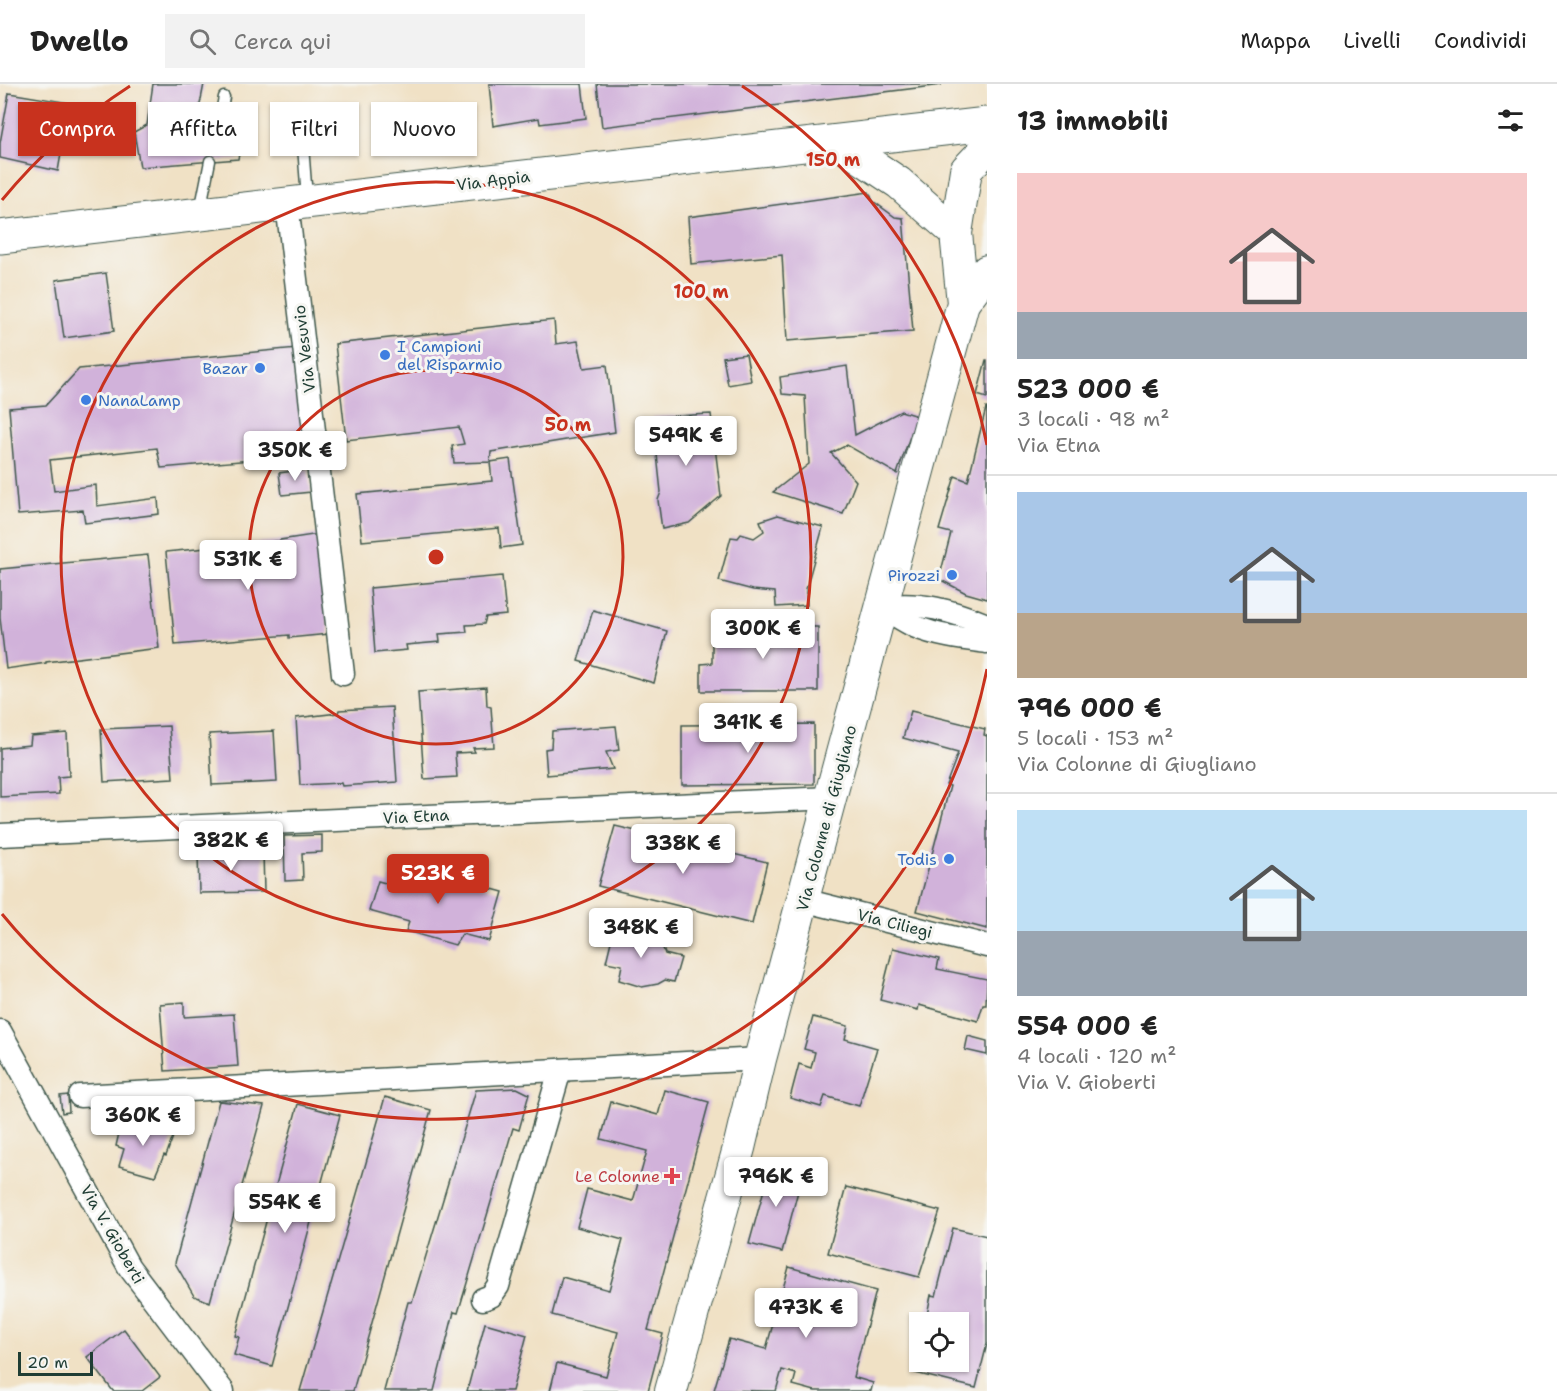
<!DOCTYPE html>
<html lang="it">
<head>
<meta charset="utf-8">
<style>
	body { margin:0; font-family:"Shantell Sans",sans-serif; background:#f2f2f2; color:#222; height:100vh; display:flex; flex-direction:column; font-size:22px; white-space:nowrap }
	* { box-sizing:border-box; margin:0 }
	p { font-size:20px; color:#767676 }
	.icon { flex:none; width:33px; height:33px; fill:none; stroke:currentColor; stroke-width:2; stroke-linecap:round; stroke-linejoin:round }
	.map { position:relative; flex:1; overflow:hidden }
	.details { display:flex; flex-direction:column; background:#fff; width:570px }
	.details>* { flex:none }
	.top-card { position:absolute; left:18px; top:18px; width:570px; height:54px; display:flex; gap:12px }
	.fabs { position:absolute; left:909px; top:1228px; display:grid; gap:12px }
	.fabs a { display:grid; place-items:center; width:60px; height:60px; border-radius:0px; background:#fff; box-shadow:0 2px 4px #0004; font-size:30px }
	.scale { position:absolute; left:18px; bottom:15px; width:75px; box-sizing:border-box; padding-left:6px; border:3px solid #1f3d34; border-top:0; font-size:16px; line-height:21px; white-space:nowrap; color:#1f3d34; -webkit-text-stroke:4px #f6f6f2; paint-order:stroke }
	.price { position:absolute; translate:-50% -51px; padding:0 14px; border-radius:6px; background:#fff; color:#222; font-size:20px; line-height:39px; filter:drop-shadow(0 2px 3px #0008) }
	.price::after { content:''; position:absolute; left:50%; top:36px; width:18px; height:14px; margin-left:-9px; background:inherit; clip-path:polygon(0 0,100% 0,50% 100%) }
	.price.current { background:#c8321e; color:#fff }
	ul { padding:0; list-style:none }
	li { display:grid; align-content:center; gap:12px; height:318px; padding:0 30px }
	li+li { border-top:2px solid #e0e0e0 }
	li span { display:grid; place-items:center; height:186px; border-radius:0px; color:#555 }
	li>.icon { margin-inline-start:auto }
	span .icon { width:108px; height:108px; fill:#fffc; stroke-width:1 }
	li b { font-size:26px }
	h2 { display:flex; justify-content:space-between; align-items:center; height:72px; padding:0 30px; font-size:26px }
	.pill { padding:0 21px; border-radius:0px; background:#fff; box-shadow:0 2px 4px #0004; font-size:21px; line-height:54px }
	.pill.current { background:#c8321e; color:#fff }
	header { display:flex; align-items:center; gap:36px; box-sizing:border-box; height:84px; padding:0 30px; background:#fff; border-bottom:2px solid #e0e0e0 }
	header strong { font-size:28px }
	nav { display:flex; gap:33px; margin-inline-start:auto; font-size:21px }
	.search { width:420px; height:54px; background:#f2f2f2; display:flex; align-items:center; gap:15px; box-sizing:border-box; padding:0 21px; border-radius:0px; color:#767676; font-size:22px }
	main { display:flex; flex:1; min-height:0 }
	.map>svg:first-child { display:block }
	.building { fill:#d1b2da }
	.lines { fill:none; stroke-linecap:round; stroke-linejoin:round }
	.lane-casing { stroke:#3e564a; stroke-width:13 }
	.street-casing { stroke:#3e564a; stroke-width:25 }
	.secondary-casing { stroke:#3e564a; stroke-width:34 }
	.primary-casing { stroke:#3e564a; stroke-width:35 }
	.lane { stroke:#fff; stroke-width:10 }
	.street { stroke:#fff; stroke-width:22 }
	.secondary { stroke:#fff; stroke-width:32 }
	.primary { stroke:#fff; stroke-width:33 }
	.ring { fill:none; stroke:#c8321e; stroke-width:3 }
	.shop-dot { fill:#3f7fe0; stroke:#f6f6f2; stroke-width:2 }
	.health-dot { fill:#e0444e; stroke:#f6f6f2; stroke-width:2 }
	.labels { text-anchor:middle; stroke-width:6; stroke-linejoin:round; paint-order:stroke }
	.street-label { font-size:16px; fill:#1f3d34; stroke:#f6f6f2 }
	.shop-label { font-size:16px; fill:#366cbe; stroke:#f6f6f2; text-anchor:end }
	.health-label { font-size:16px; fill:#be3a42; stroke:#f6f6f2; text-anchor:end }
	.centre { fill:#c8321e; stroke:#f6f6f2; stroke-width:3 }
	.ring-label { font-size:18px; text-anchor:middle; font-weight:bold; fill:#c8321e; stroke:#f6f6f2; stroke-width:6; stroke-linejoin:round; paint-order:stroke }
</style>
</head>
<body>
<header>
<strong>Dwello</strong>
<div class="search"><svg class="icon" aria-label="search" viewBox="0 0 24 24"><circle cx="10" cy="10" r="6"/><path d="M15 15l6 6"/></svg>Cerca qui</div>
<nav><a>Mappa</a><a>Livelli</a><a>Condividi</a></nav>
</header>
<main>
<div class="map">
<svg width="987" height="1307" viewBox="0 0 987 1307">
	<rect width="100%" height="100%" fill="#f6f6f2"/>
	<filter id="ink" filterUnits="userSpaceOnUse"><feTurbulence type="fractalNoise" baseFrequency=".0167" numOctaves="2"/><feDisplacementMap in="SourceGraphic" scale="12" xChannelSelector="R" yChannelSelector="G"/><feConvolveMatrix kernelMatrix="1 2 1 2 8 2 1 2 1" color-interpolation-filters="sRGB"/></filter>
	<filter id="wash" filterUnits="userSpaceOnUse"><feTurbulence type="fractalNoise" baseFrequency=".008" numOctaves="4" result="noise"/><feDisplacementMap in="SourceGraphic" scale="24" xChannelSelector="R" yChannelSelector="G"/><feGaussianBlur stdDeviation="1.35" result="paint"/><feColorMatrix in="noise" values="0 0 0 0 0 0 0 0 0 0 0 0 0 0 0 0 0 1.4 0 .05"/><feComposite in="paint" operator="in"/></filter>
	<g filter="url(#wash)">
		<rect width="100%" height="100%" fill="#f0e1c5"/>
		<g id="blocks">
			<g class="building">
				<polygon points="153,0 204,0 196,41 246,36 238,75 140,83 134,48 147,41"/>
				<polygon points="489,0 582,0 586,34 540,40 539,34 493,42"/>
				<polygon points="597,0 941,0 941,1 602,43"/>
				<polygon points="9,9 70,19 58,87 0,74 0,59"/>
				<polygon points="869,108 873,117 895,133 903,134 913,247 787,257 782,171 691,180 688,133"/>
				<polygon points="106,189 114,247 64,254 56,196"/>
				<polygon points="554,236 556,260 578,257 584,284 607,281 615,348 491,368 490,378 510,375 522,461 501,464 499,444 362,457 357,410 492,397 490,378 454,379 452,362 464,360 459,343 346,356 335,260"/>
				<polygon points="297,264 306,349 274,352 275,374 161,384 157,364 50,376 54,407 96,401 97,422 158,414 159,430 85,439 83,426 18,431 9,324 46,321 79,285"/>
				<polygon points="746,270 751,297 728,301 723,273"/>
				<polygon points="986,276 987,276 987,314 977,311"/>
				<polygon points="847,282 855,351 901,327 917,332 897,390 847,361 831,369 856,397 843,430 773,408 809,380 805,312 782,310 780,293"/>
				<polygon points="986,324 987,324 987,515 966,509 939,495 951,449 939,446 955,392 968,397"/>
				<polygon points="711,330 721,412 689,439 662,445 658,416 661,408 653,333"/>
				<polygon points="308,385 311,408 282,411 279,389"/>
				<polygon points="778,431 823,443 806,505 807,521 776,523 775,508 753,506 719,497 731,453 738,454 741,450 754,454 764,447 760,437"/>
				<polygon points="319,450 329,550 289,554 289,551 175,561 166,468 279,457 280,456"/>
				<polygon points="148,471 159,564 46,578 46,579 6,585 0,534 0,485"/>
				<polygon points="502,492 506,531 486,533 484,540 466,541 467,548 439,550 440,558 406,561 407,566 375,569 370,504"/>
				<polygon points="593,526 667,547 654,599 578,577"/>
				<polygon points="712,543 818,543 818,607 701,607 701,580 712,579"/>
				<polygon points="486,603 487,622 491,623 494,663 473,664 475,668 455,669 457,693 424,695 418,608"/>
				<polygon points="392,623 397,698 342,702 341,699 300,701 296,634 338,629 339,626"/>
				<polygon points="911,627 985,645 984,651 987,652 987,845 917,827 950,702 946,701 958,669 903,654"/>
				<polygon points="814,640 814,700 682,701 682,641"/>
				<polygon points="169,642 173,694 104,698 101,645"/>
				<polygon points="616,642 619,666 606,668 613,685 547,691 545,665 551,664 552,647"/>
				<polygon points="274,647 277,698 212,701 209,650"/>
				<polygon points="67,649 69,692 58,693 59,710 0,713 0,664 30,661 31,652"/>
				<polygon points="615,742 767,778 752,840 598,802"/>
				<polygon points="322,751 322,768 302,769 303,796 285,797 284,752"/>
				<polygon points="263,767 264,808 199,809 198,769"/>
				<polygon points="393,783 422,791 423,786 503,808 489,857 462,850 455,861 406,847 409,838 369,827 378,797 389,800"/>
				<polygon points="615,841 634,845 633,851 655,855 662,861 665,870 681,874 674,898 665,896 658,900 642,903 619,896 622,881 606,878"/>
				<polygon points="893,864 939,875 937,885 987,895 986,921 983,921 978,937 919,921 918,926 880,916"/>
				<polygon points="184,918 184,933 234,930 238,982 165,987 160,920"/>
				<polygon points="813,933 848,942 845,955 877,964 859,1022 825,1012 821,1023 790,1014 799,980 811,984 815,968 804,965"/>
				<polygon points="968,952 987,957 987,971 965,966"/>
				<polygon points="517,1004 529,1010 519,1046 513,1044 458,1229 454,1228 434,1307 384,1307 408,1218 412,1218 476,1006"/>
				<polygon points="665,1006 709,1018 648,1246 663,1250 648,1307 550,1307 557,1279 606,1292 618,1248 552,1231 562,1193 609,1206 623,1156 577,1143 587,1105 633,1117 647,1067 601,1055 611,1018 658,1031"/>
				<polygon points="68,1011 69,1028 62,1029 60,1012"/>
				<polygon points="385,1013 431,1026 353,1307 300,1307"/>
				<polygon points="219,1017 264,1022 210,1218 194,1212 175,1179"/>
				<polygon points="298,1020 340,1031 272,1282 234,1271 239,1253 235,1252"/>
				<polygon points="122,1036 174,1050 166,1072 164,1071 155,1092 119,1082 124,1065 116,1062"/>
				<polygon points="771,1080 803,1088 782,1168 749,1160"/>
				<polygon points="846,1103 940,1127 919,1193 828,1169"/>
				<polygon points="953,1144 987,1152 987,1260 976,1304 915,1289 918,1264 920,1264 920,1278 958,1278 958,1239 931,1239 933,1233 927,1231 931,1211 936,1212"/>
				<polygon points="789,1183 876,1207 853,1293 873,1299 871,1307 815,1307 793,1301 796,1290 782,1286 776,1307 714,1306 729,1255 766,1265"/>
				<polygon points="485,1239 527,1251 512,1307 467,1307"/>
				<polygon points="124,1245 160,1293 142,1307 113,1307 87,1273"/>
			</g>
		</g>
	</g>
	<g filter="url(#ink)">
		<use href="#blocks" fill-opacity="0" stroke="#3e564a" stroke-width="1.5"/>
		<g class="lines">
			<g class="lane-casing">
				<g id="lane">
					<polyline points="300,23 307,114"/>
					<polyline points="219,39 224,13"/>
					<polyline points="200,127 210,77"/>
				</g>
			</g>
			<g class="street-casing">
				<g id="street">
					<polyline points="287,120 343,590"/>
					<path d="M883,523C893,530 904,537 916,543C937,552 964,555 987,558"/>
					<path d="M883,523C919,517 953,527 987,541"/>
					<polyline points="0,751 831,714"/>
					<polyline points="803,816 987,862"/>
					<polyline points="0,947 129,1183 223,1307"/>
					<polyline points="80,1012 760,975"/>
					<polyline points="483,1215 491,1212 498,1202 560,986"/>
				</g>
			</g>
			<g class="secondary-casing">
				<g id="secondary">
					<polyline points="836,57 899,99 956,149"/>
					<polyline points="963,219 987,187"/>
					<polyline points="671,1307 739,1064 760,975 963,219 956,149 966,86 987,64"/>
				</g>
			</g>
			<g class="primary-casing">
				<polyline id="primary" points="0,153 987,40"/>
			</g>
			<use href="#lane" class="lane"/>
			<use href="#street" class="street"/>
			<use href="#secondary" class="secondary"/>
			<use href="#primary" class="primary"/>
		</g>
	</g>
	<g class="ring">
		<circle cx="436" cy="473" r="187"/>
		<circle cx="436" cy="473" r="375"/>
		<path d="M987 585A562 562 0 0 1 2 830M2 116A562 562 0 0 1 130 2M742 2A562 562 0 0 1 987 361"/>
	</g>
	<g class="shop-dot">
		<circle cx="385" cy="271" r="6"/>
		<circle cx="260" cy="284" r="6"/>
		<circle cx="86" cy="316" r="6"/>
		<circle cx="952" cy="491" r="6"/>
		<circle cx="949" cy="775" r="6"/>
	</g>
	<path class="health-dot" d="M669 1083h6v6h6v6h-6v6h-6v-6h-6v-6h6z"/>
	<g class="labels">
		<g class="street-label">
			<text transform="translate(493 96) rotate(-7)" y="6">Via Appia</text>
			<text transform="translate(304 265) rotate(-97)" y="6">Via Vesuvio</text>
			<text transform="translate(416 732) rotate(-3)" y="6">Via Etna</text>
			<text transform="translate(826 734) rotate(-75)" y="6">Via Colonne di Giugliano</text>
			<text transform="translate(895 839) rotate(14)" y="6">Via Ciliegi</text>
			<text transform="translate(113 1150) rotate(60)" y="6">Via V. Gioberti</text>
		</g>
		<g class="shop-label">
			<text x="397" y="268" text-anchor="start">I Campioni<tspan x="397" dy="18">del Risparmio</tspan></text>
			<text x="248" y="290">Bazar</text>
			<text x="98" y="322" text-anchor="start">NanaLamp</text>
			<text x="940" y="497">Pirozzi</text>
			<text x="937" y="781">Todis</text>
		</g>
		<g class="health-label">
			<text x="660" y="1098">Le Colonne</text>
		</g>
	</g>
	<circle cx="436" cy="473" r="9" class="centre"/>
	<g class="ring-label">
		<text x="833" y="82">150 m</text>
		<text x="701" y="214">100 m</text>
		<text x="568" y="347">50 m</text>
	</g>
</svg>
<div class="fabs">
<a><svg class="icon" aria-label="locate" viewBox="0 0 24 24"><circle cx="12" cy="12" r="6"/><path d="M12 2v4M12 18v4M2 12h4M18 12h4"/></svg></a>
</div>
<div class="scale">20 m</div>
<b class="price" style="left:686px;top:383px">549K €</b>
<b class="price" style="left:295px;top:398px">350K €</b>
<b class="price" style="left:248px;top:507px">531K €</b>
<b class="price" style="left:763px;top:576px">300K €</b>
<b class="price" style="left:748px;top:670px">341K €</b>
<b class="price" style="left:231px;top:788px">382K €</b>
<b class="price" style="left:683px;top:791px">338K €</b>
<b class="price current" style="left:438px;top:821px">523K €</b>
<b class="price" style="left:641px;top:875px">348K €</b>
<b class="price" style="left:143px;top:1063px">360K €</b>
<b class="price" style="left:776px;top:1124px">796K €</b>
<b class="price" style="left:285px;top:1150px">554K €</b>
<b class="price" style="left:806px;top:1255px">473K €</b>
<div class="top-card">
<a class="pill current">Compra</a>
<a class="pill">Affitta</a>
<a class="pill">Filtri</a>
<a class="pill">Nuovo</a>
</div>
</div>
<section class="details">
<h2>13 immobili<svg class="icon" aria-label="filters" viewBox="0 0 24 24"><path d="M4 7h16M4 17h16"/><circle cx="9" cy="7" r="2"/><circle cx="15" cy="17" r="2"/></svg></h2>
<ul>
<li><span style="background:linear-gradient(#f6c9c9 75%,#9aa5b1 0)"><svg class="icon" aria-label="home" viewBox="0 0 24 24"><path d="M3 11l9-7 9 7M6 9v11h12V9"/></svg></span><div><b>523 000 €</b><p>3 locali · 98 m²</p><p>Via Etna</p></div></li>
<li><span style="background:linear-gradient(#a9c7e8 65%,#b9a48a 0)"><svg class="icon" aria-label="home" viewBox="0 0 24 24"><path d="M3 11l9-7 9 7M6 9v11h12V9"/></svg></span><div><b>796 000 €</b><p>5 locali · 153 m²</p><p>Via Colonne di Giugliano</p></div></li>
<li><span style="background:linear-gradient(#bfe0f5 65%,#9aa5b1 0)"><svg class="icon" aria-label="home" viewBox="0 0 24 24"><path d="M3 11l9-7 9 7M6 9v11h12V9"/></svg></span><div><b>554 000 €</b><p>4 locali · 120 m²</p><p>Via V. Gioberti</p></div></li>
</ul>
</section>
</main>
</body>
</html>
